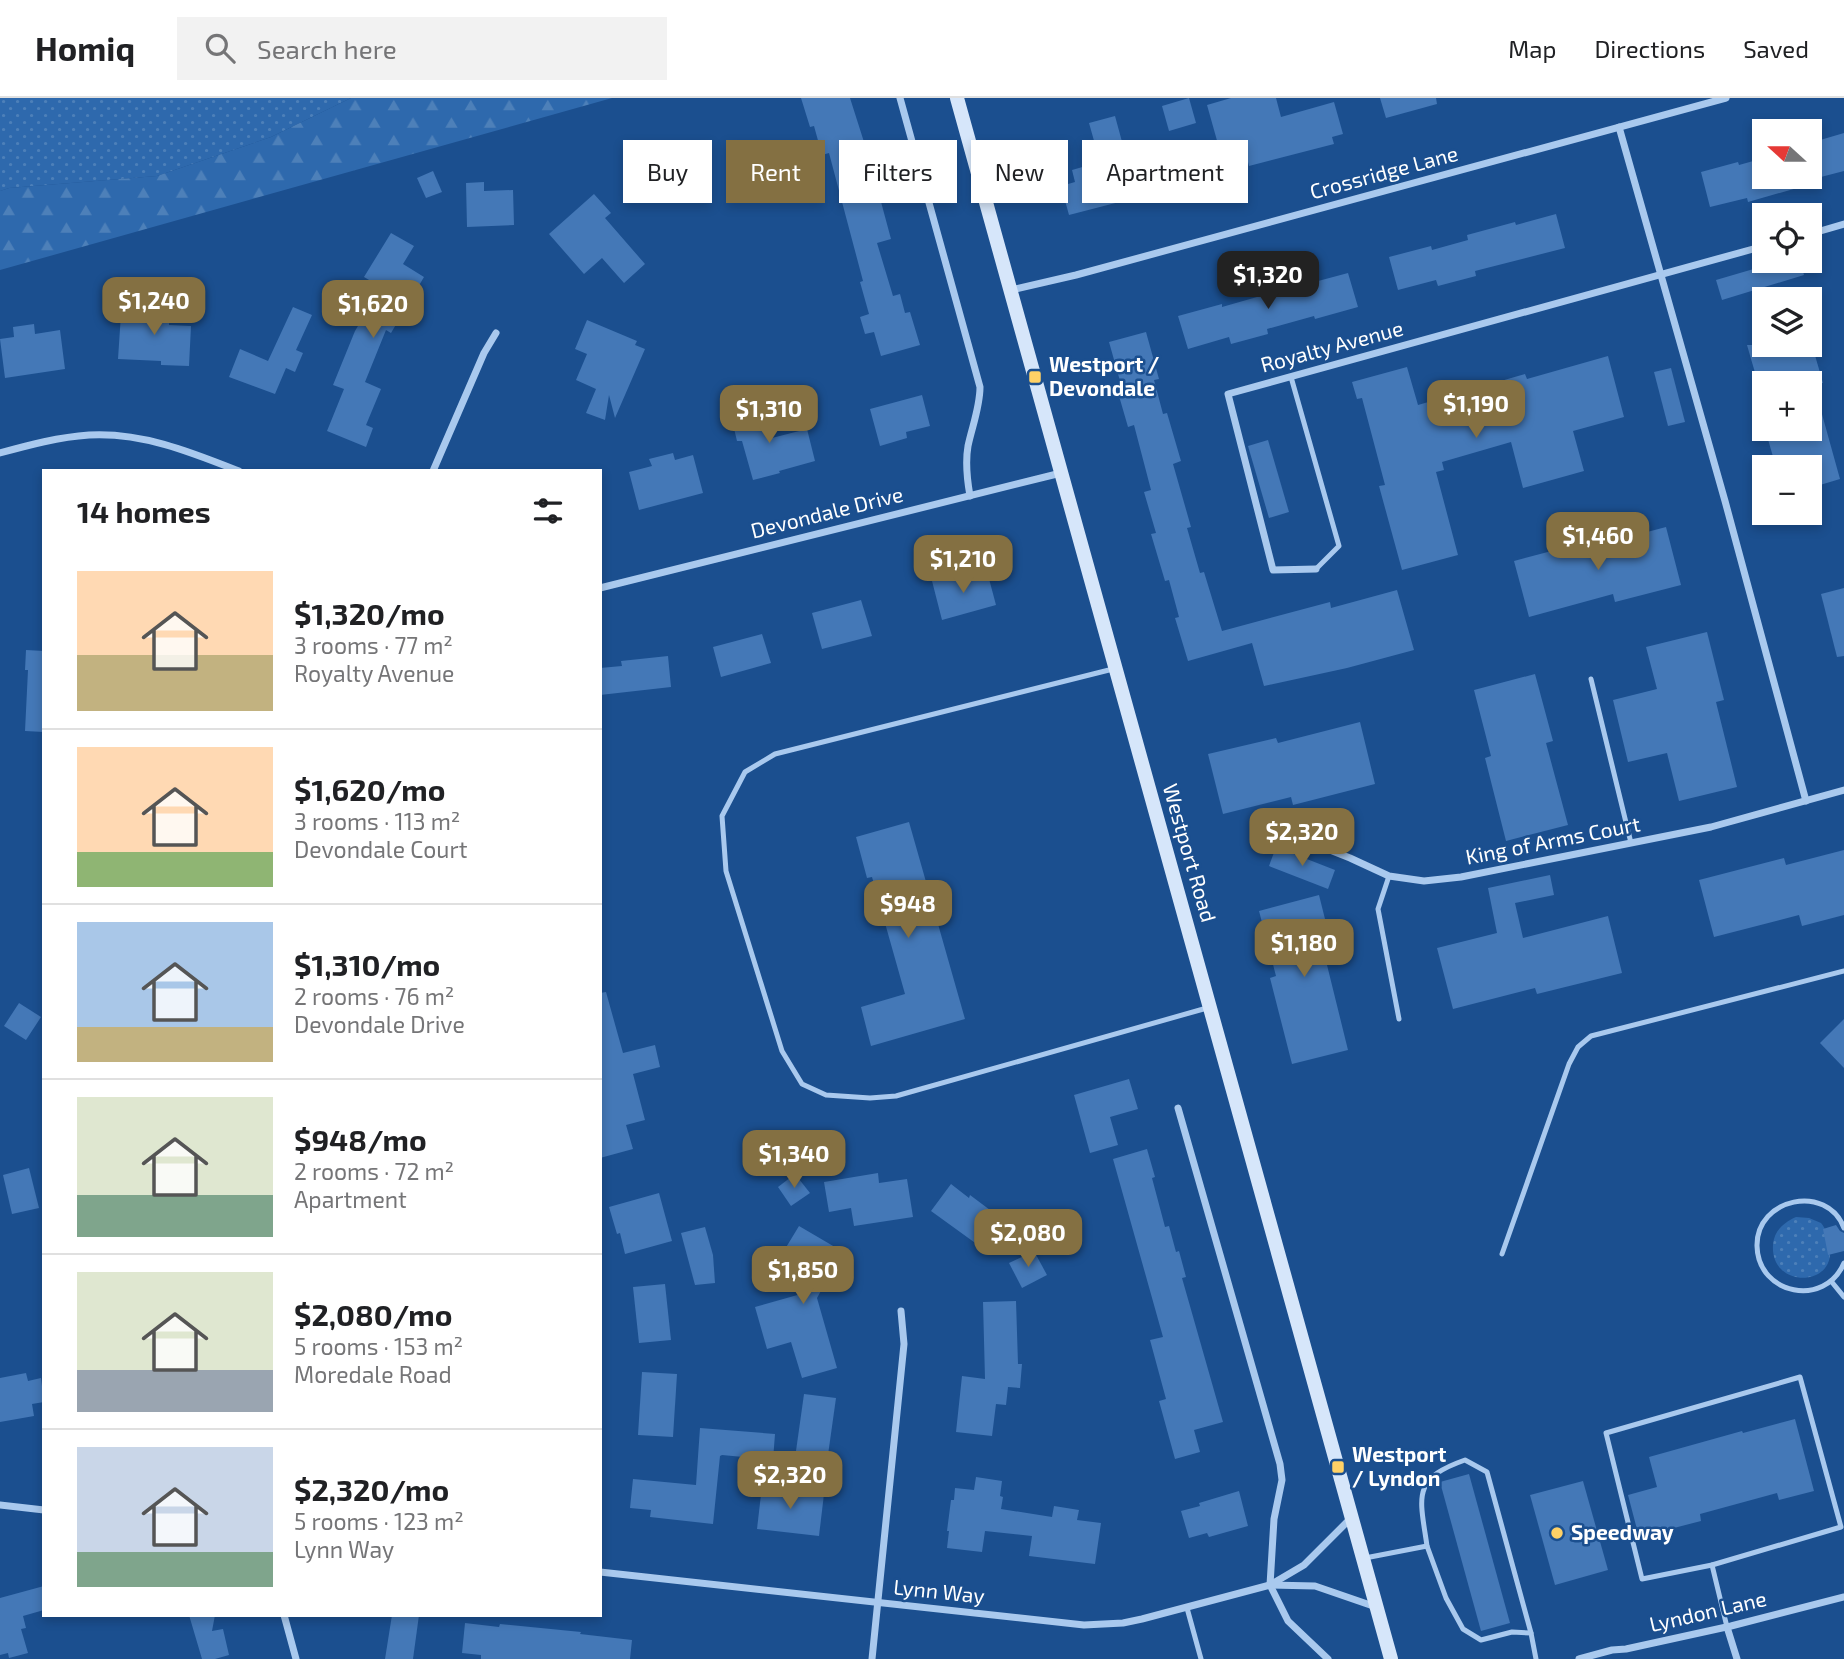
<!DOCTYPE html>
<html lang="en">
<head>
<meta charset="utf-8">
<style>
	body { margin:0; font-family:"Exo 2",sans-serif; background:#f2f2f2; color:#202124; height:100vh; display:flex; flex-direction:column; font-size:26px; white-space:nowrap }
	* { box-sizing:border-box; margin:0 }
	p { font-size:23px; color:#757577 }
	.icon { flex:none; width:38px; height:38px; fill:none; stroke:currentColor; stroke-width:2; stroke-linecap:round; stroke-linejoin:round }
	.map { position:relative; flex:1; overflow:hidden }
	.sheet { position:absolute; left:42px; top:371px; width:560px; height:1148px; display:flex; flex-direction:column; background:#fff; border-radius:0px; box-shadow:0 4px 10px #0003 }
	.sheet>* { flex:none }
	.hud { position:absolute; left:623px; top:42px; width:665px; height:63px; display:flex; gap:14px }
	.needle { width:46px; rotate:291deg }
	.buttons { position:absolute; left:1752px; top:21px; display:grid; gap:14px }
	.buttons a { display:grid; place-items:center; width:70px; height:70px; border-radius:0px; background:#fff; box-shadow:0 4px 10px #0003; font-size:35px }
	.price { position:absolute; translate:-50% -60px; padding:0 16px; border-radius:14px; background:#847042; color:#fff; font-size:23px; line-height:46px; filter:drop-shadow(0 2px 4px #0008) }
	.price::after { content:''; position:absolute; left:50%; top:42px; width:21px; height:16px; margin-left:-10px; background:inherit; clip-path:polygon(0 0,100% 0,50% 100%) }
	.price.selected { background:#222; color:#fff }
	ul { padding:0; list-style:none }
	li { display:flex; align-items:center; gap:21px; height:175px; padding:0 35px }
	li+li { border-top:2px solid #e0e0e0 }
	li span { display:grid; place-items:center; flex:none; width:196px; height:140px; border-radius:0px; color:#555 }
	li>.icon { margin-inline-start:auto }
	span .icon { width:84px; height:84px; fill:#fffc; stroke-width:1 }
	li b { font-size:30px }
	h2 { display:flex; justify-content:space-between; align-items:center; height:84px; padding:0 35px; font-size:30px }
	.chip { padding:0 24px; border-radius:0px; background:#fff; box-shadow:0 4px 10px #0003; font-size:24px; line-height:63px }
	.chip.selected { background:#847042; color:#fff }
	header { display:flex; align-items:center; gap:42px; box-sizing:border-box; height:98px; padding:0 35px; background:#fff; border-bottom:2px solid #e0e0e0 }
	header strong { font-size:33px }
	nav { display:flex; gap:38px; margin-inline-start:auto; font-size:24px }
	.search { width:490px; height:63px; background:#f2f2f2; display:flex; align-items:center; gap:18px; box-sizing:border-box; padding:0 24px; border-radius:0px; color:#757577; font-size:26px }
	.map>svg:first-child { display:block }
	.grass { fill:url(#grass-dots) }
	.forest { fill:url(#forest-firs) }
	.building { fill:#4478b7 }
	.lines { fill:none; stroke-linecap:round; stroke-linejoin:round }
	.lane { stroke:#a9c9ee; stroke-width:5 }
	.street { stroke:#a9c9ee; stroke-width:7 }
	.secondary { stroke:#d6e6fa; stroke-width:14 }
	.poi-dot { fill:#ffd166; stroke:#1b4f8f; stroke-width:2.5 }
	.labels { text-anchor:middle; stroke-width:5; stroke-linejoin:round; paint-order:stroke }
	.street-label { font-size:21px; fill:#fff; stroke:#1b4f8f }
	.poi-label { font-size:21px; font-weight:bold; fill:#fff; stroke:#1b4f8f; text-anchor:start }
</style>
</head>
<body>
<header>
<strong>Homiq</strong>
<div class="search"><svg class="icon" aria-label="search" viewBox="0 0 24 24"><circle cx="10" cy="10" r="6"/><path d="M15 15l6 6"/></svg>Search here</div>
<nav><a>Map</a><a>Directions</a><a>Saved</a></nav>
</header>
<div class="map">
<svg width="1844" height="1561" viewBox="0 0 1844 1561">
	<defs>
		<pattern id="grass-dots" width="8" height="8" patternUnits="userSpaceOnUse" patternTransform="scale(1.75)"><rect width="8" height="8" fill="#2e69ad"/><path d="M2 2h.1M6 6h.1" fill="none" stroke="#4d80b9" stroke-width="1.8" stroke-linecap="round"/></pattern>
		<pattern id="forest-firs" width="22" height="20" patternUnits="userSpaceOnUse" patternTransform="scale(1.75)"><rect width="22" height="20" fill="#2e69ad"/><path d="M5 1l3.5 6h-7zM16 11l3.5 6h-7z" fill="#4d80b9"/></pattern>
	</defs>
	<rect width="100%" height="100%" fill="#1b4f8f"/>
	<g class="grass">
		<polygon points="0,0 351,0 271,39 157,78 9,90 0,93"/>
		<path d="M1796,1119L1809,1120L1821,1125C1826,1131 1828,1138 1829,1145C1840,1190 1770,1192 1773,1147C1774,1133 1783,1125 1796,1119Z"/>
	</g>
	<polygon class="forest" points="351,0 612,0 0,172 0,93 9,90 157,78 271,39"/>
	<g class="building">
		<polygon points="801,0 850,0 864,44 859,45 872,90 877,89 891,141 877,145 893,198 900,196 905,215 910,214 920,247 881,258 874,234 865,236 860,219 869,216 860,184 863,183 829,55 822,57 814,28 810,29"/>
		<polygon points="1189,0 1196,25 1169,33 1162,8"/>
		<polygon points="1231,0 1276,0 1281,19 1334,4 1343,36 1332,39 1334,46 1249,68 1248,64 1225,71 1207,7"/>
		<polygon points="1380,0 1436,0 1437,6 1386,20"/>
		<polygon points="1115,18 1127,62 1181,47 1190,78 1179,81 1181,88 1069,117 1061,88 1075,84 1072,72 1100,64 1089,25"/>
		<polygon points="1844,35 1844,73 1817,80 1818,84 1748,104 1747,100 1710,109 1701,74 1738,64 1739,67 1764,60 1764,79 1810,79 1810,45"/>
		<polygon points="433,73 442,94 426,100 417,80"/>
		<polygon points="484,84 484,93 513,92 514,127 467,129 466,85"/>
		<polygon points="594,96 611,115 605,120 645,166 624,185 602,160 584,176 549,136"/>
		<polygon points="1556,116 1565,150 1475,173 1476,178 1438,188 1436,182 1398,192 1389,159 1431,148 1432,152 1468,142 1467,137 1515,124 1516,127"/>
		<polygon points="391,135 414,148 403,166 424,179 391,235 386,232 365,284 381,291 366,327 373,330 366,349 327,333 344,291 333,287 355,233 381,189 364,179"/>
		<polygon points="1781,163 1800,163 1804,177 1722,202 1716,182"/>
		<polygon points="1348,175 1358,209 1315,221 1314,218 1267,231 1268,236 1231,246 1229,239 1188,251 1178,218 1222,206 1222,209 1257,199 1257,195 1306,182 1307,186"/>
		<polygon points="140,206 170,207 169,227 191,228 189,268 161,267 161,263 118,261 121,216 140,217"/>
		<polygon points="293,209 312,217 296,252 303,255 295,274 286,270 275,296 229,279 240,251 268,263"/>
		<polygon points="587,222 637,243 635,247 645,251 615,320 609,297 605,322 586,315 596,291 576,282 587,256 575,251"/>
		<polygon points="34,226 35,236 60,232 65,271 5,280 0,241 14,239 13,229"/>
		<polygon points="1146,234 1159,281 1154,282 1163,316 1167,315 1181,363 1173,366 1191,429 1187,430 1200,475 1204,474 1222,533 1330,504 1331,510 1397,492 1414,552 1347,570 1264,588 1252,545 1188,563 1175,520 1179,519 1169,482 1165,483 1151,436 1156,435 1144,394 1151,392 1134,327 1128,329 1117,291 1122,290 1109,244"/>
		<polygon points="1747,247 1812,247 1823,285 1758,285"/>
		<polygon points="1608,258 1624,319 1573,333 1584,373 1523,390 1511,344 1442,364 1444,372 1436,374 1458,457 1402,472 1379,388 1385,387 1362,300 1357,301 1352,284 1407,269 1418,307 1525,276 1527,281"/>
		<polygon points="1671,270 1685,324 1668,328 1654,274"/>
		<polygon points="1815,291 1840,381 1810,390 1810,369 1776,369 1765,331 1810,331 1810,292"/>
		<polygon points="922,297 930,328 906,334 907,340 880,348 870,311"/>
		<polygon points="759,306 768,341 807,331 815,363 779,373 780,375 753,382 742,343 737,343 730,314"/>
		<polygon points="1268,342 1289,414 1269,420 1248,348"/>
		<polygon points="673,355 675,362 693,357 703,395 639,412 629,374 652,368 649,361"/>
		<polygon points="1666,429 1681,487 1615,504 1613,496 1529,519 1514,463 1597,441 1598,447"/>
		<polygon points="960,475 963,484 988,477 996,507 942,522 932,483"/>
		<polygon points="1844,490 1844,558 1837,559 1821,496"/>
		<polygon points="861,502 872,538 822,551 812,515"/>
		<polygon points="1707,534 1724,602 1716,604 1737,689 1679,703 1667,655 1628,664 1613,602 1657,591 1646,549"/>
		<polygon points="762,536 771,565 721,579 713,549"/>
		<polygon points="26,552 44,553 44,634 25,633 28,572 25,572"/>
		<polygon points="668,558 671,589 600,597 600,570 622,568 621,563"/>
		<polygon points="1535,576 1553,643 1546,645 1568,727 1506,743 1485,660 1491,658 1474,592"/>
		<polygon points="1360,624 1375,686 1293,707 1291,699 1223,716 1208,656 1276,640 1278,645"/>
		<polygon points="909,724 965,921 871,948 861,909 905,896 872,779 867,780 856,739"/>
		<polygon points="1276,749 1335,772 1328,791 1269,768"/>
		<polygon points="1844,752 1844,817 1802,828 1799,817 1714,839 1699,782 1784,760 1786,767"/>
		<polygon points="1550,777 1554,797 1515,805 1523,840 1608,818 1622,875 1537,896 1535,890 1453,911 1437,850 1497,835 1488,790"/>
		<polygon points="1319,797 1336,865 1327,867 1348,952 1292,966 1270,880 1276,878 1259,813"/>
		<polygon points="606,894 623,955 655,947 660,969 633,976 645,1022 626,1027 633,1051 600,1060 600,895"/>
		<polygon points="19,905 41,919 26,942 4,928"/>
		<polygon points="1844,921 1844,970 1820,945"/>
		<polygon points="1129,981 1138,1011 1110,1019 1118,1047 1090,1055 1074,997"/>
		<polygon points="1147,1051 1155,1079 1152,1080 1165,1129 1169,1128 1176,1154 1179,1153 1186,1179 1182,1180 1223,1324 1194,1332 1200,1354 1175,1361 1159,1303 1166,1301 1150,1242 1163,1239 1113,1061"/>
		<polygon points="29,1070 39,1110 12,1116 3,1077"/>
		<polygon points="878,1075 879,1085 907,1081 913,1119 854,1128 851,1110 829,1114 824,1084"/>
		<polygon points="795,1076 810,1095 791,1108 778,1089"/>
		<polygon points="951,1086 969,1100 970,1097 1014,1130 994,1155 979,1145 978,1147 931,1113"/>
		<polygon points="659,1095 672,1143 625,1156 620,1135 617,1136 609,1109"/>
		<polygon points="1836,1127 1840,1133 1844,1135 1844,1153 1828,1157 1823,1131"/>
		<polygon points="799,1128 840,1152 828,1173 831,1175 817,1200 837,1270 802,1280 791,1244 767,1251 755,1209 808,1194 784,1180 794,1163 782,1156"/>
		<polygon points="705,1129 713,1157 715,1185 695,1187 681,1135"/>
		<polygon points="1034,1153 1047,1177 1022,1190 1009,1165"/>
		<polygon points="665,1186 671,1242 639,1245 633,1189"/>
		<polygon points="1016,1203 1018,1266 1022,1266 1020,1290 1008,1289 1006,1307 996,1306 992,1338 956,1334 962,1278 985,1281 983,1204"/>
		<polygon points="642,1274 677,1276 673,1339 638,1337"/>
		<polygon points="26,1275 28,1283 41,1280 44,1304 32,1306 34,1318 0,1324 0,1280"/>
		<polygon points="804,1296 836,1300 828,1357 796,1353"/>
		<polygon points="1795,1321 1814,1393 1779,1402 1777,1395 1700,1416 1701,1423 1639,1439 1628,1397 1657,1389 1649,1359 1742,1333 1743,1335"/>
		<polygon points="700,1330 775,1336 773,1362 722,1357 720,1358 713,1426 650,1419 651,1412 630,1410 633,1381 696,1387"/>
		<polygon points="1469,1376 1510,1525 1481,1533 1440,1384"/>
		<polygon points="976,1379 1002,1383 1000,1398 1003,1399 1001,1411 1052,1419 1054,1408 1079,1412 1077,1422 1101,1425 1095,1466 1029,1458 1032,1438 985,1433 982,1454 947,1450 949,1433 947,1433 951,1402 954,1402 955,1390 974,1392"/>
		<polygon points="1583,1383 1608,1472 1555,1487 1530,1397"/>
		<polygon points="762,1388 824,1396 819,1438 757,1431"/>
		<polygon points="1239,1393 1248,1428 1209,1439 1207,1435 1189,1440 1181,1413 1200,1408 1199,1405"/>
		<polygon points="44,1488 44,1512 23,1518 26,1530 21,1531 28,1555 9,1560 8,1555 0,1557 0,1500"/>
		<polygon points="189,1517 215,1517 212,1533 223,1531 229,1557 215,1561 202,1561"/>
		<polygon points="392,1517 419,1517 413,1561 385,1561"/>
		<polygon points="465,1525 499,1529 500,1526 581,1534 580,1536 632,1542 630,1561 481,1561 481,1557 462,1555"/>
	</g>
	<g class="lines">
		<g class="lane">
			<polyline points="1291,279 1339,448 1316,471"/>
			<polyline points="1113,571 775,656 745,674 722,718 726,773 782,953 802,986 826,997 870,1000 896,998 1207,910"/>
			<polyline points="1591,581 1631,745"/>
			<polyline points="1389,778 1378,811 1399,921"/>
			<path d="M1844,1130C1827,1085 1756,1100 1757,1148C1758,1197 1825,1210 1844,1165"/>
			<polyline points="1502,1156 1569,966 1578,949 1591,938 1844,873"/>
			<polyline points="1831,1183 1844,1199"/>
			<polygon points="1800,1279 1841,1429 1712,1467 1642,1481 1606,1335"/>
			<path d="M1427,1448C1420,1399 1411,1381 1465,1362L1487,1374L1531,1535"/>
			<polyline points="1365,1460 1427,1448 1446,1500 1463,1531 1481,1542 1512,1534 1531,1535 1536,1561"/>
			<polyline points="1712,1467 1727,1529"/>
			<polyline points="1187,1510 1201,1561"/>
		</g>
		<g class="street">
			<path d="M900,0L980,289C980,309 972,329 968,348C965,365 967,381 970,398"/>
			<polyline points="1619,29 1725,403 1806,703"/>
			<polyline points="1810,136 1844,126"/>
			<polyline points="1011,192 1076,177 1726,0"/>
			<path d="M0,355C29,347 59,339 89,337C142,334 191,354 239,373"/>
			<polyline points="433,373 484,255 496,235"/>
			<polyline points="1316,471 1273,472 1228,296 1764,148"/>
			<polyline points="600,490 1061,375"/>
			<polyline points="1272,729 1350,760 1389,778 1424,783 1461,779 1711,729 1844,692"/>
			<polyline points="1178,1010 1280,1366 1282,1382 1274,1421 1270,1487 1288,1523 1328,1561"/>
			<polyline points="0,1407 44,1412"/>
			<polyline points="600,1474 1084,1527 1123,1525 1142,1521 1270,1487 1304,1467 1351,1420"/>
			<polyline points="1270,1487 1315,1488 1376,1509"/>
			<polyline points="284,1517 296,1561"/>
			<polyline points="1727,1529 1737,1561"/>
			<polyline points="872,1561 904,1246 901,1213"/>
			<polyline points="1579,1561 1612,1552 1626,1551 1731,1528 1844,1499"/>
		</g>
		<polyline class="secondary" points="957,0 1391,1561"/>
	</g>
	<g class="poi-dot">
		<rect x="1028" y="272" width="14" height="14" rx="3.5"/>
		<rect x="1331" y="1362" width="14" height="14" rx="3.5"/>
		<circle cx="1557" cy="1435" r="7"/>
	</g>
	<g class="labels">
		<g class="street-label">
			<text transform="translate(1384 75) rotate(-15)" y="7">Crossridge Lane</text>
			<text transform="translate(1332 249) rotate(-15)" y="7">Royalty Avenue</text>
			<text transform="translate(827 415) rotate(-14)" y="7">Devondale Drive</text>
			<text transform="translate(1553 743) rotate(-11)" y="7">King of Arms Court</text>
			<text transform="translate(1189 755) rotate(74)" y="7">Westport Road</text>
			<text transform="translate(939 1494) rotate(6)" y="7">Lynn Way</text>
			<text transform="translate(1708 1514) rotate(-13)" y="7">Lyndon Lane</text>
		</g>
		<g class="poi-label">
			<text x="1049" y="274">Westport /<tspan x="1049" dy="24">Devondale</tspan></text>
			<text x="1352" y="1364">Westport<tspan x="1352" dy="24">/ Lyndon</tspan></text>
			<text x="1571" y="1442">Speedway</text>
		</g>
	</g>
</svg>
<div class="buttons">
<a><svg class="needle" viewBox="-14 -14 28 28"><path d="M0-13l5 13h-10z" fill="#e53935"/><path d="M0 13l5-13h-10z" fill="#757577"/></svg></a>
<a><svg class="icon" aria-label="locate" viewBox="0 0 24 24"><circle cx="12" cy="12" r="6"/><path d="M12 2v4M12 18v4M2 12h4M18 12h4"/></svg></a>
<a><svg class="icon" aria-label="layers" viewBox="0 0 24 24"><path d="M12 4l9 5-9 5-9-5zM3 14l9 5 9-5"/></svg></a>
<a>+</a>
<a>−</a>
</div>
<b class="price selected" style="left:1268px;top:213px">$1,320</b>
<b class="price" style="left:154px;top:239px">$1,240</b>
<b class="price" style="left:373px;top:242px">$1,620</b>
<b class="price" style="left:1476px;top:342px">$1,190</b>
<b class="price" style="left:769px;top:347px">$1,310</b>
<b class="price" style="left:1598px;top:474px">$1,460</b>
<b class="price" style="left:963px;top:497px">$1,210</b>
<b class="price" style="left:1302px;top:770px">$2,320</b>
<b class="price" style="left:908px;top:842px">$948</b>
<b class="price" style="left:1304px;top:881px">$1,180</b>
<b class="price" style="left:794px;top:1092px">$1,340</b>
<b class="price" style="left:1028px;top:1171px">$2,080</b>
<b class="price" style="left:803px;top:1208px">$1,850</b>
<b class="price" style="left:790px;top:1413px">$2,320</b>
<div class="hud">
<a class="chip">Buy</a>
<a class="chip selected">Rent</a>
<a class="chip">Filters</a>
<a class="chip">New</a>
<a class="chip">Apartment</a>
</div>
<section class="sheet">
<h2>14 homes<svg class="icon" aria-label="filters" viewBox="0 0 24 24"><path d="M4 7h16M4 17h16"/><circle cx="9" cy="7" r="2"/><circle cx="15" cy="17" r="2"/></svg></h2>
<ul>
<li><span style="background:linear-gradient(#ffd9b3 60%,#c2b280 0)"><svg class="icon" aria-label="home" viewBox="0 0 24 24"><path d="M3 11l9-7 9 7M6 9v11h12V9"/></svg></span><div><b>$1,320/mo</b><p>3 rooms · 77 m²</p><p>Royalty Avenue</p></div></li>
<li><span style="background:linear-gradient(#ffd9b3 75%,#8fb573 0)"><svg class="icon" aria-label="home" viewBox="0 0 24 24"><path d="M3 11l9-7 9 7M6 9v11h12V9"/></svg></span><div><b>$1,620/mo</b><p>3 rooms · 113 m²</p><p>Devondale Court</p></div></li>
<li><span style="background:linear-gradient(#a9c7e8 75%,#c2b280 0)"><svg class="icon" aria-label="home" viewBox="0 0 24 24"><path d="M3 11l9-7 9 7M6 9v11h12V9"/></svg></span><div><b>$1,310/mo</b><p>2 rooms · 76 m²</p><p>Devondale Drive</p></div></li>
<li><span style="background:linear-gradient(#dfe7d0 70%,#7fa58c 0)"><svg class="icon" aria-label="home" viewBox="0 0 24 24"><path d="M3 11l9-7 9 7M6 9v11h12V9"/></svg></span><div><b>$948/mo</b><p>2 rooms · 72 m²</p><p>Apartment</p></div></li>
<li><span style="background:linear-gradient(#dfe7d0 70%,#9aa5b1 0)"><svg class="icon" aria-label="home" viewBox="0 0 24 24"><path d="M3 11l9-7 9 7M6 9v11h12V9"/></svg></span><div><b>$2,080/mo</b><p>5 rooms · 153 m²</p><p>Moredale Road</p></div></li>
<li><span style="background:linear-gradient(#c9d6e8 75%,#7fa58c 0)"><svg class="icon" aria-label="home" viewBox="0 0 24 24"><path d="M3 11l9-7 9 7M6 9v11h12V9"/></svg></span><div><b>$2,320/mo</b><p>5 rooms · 123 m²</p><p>Lynn Way</p></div></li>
</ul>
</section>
</div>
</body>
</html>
